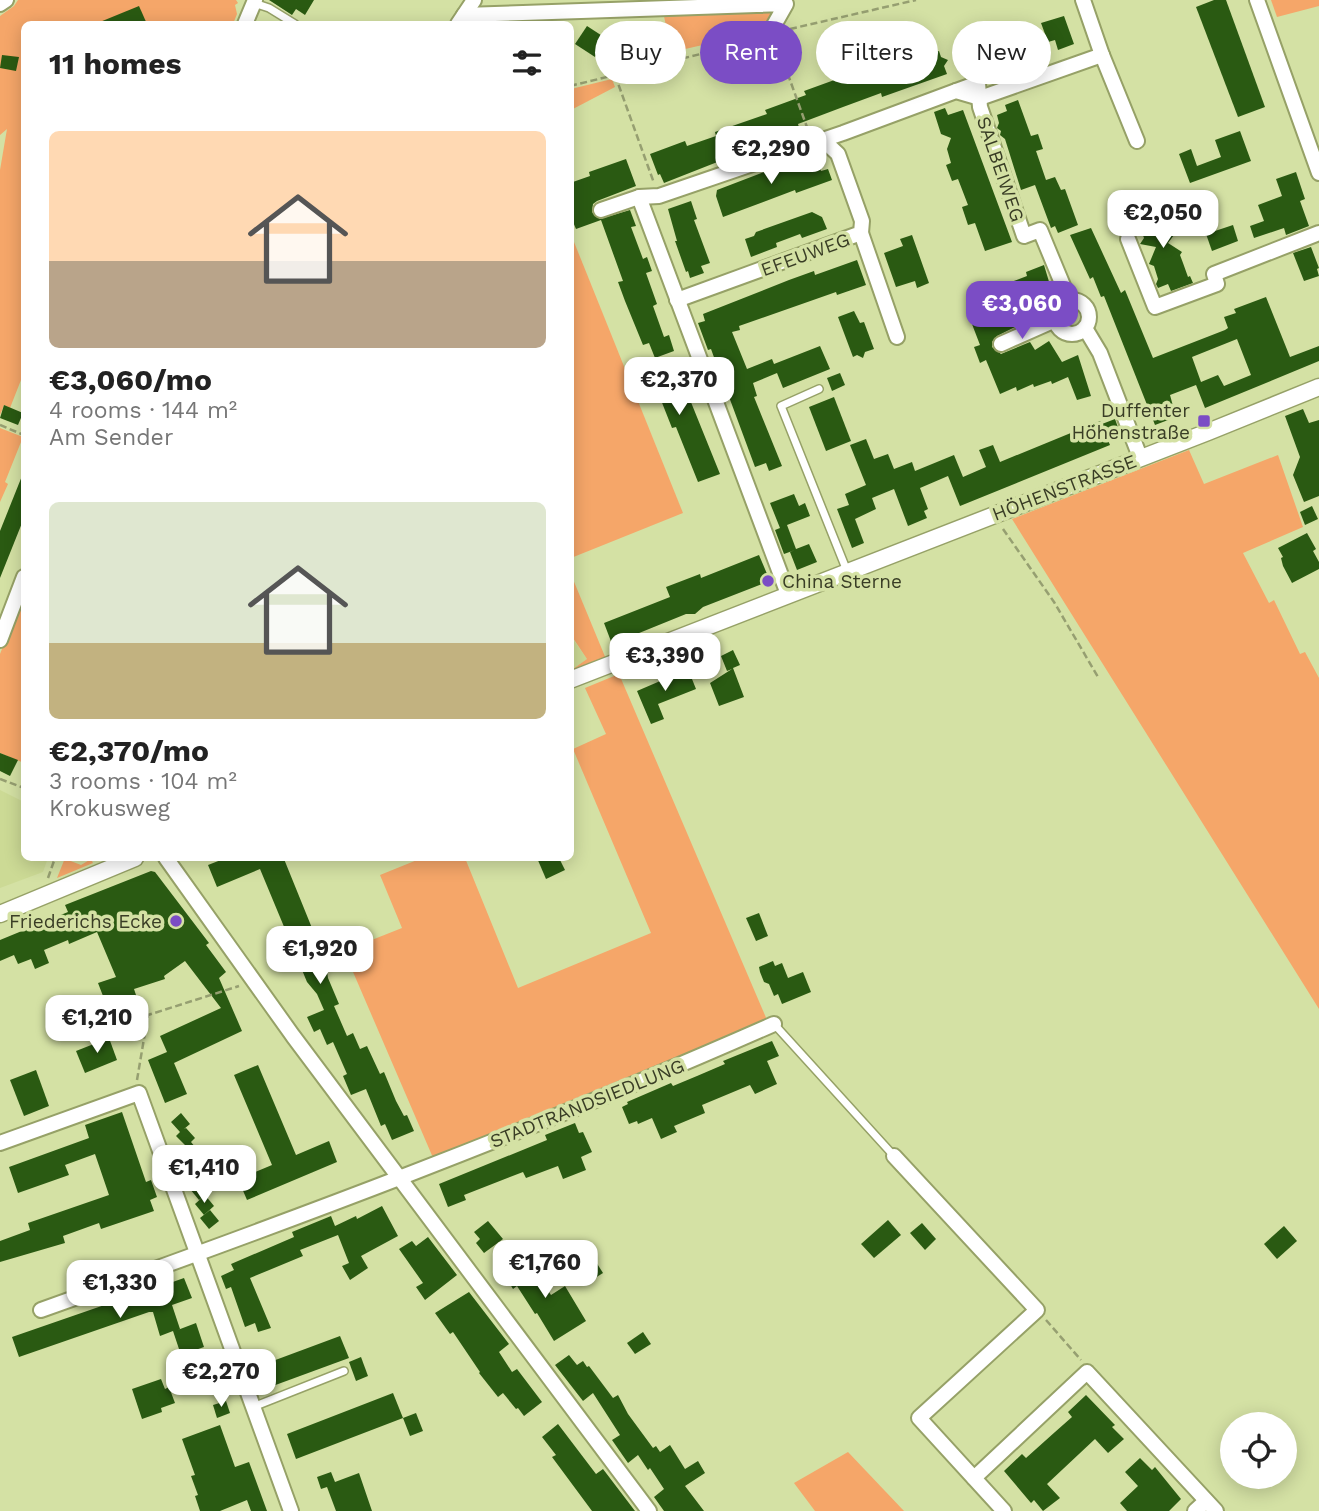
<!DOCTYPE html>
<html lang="en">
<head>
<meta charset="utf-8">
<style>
	body { margin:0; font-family:"Work Sans",sans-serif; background:#f2f2f2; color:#222; height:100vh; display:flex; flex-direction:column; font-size:26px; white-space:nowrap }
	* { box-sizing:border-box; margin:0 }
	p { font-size:23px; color:#767676 }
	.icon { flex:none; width:38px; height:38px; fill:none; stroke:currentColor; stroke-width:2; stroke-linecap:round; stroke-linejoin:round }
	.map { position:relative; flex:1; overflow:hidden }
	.panel { position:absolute; left:21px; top:21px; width:553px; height:840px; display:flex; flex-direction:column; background:#fff; border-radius:10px; box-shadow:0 4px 18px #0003 }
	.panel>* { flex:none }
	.hud { position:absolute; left:595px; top:21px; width:618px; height:63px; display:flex; gap:14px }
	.fabs { position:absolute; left:1220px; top:1412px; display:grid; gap:14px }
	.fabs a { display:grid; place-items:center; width:77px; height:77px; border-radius:50%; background:#fff; box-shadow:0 4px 18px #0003; font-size:35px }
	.price { position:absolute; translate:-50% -60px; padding:0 16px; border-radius:14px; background:#fff; color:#222; font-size:23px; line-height:46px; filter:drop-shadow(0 2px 4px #0008) }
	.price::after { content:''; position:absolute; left:50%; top:42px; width:21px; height:16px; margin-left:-10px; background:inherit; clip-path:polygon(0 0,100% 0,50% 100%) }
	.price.active { background:#7b4dc5; color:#fff }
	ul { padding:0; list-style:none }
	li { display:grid; align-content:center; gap:14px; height:371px; padding:0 28px }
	li span { display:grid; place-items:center; height:217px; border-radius:10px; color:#555 }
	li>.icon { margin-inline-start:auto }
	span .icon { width:126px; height:126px; fill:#fffc; stroke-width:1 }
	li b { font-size:30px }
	h2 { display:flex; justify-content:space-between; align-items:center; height:84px; padding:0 28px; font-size:30px }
	.tag { padding:0 24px; border-radius:32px; background:#fff; box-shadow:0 4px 18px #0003; font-size:24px; line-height:63px }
	.tag.active { background:#7b4dc5; color:#fff }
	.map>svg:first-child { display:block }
	.built { fill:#ccda95 }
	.green { fill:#f5a669 }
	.building { fill:#2a5a12; fill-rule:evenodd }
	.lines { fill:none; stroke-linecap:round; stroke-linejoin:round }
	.service-casing { stroke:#96a167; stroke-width:10 }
	.minor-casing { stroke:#96a167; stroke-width:18 }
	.tertiary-casing { stroke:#96a167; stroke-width:19 }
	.path { stroke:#969f71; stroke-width:2.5; stroke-dasharray:7 3.5; stroke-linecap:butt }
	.service { stroke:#fff; stroke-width:7 }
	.minor { stroke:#fff; stroke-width:14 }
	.tertiary { stroke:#fff; stroke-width:16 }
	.poi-dot { fill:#7b4dc5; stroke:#d4e1a4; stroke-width:2.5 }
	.labels { text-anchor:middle; stroke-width:7; stroke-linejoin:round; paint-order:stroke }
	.street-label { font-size:19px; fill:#393d25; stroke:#d4e1a4 }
	.poi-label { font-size:19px; fill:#393d25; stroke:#d4e1a4; text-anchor:end }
</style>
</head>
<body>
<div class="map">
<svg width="1319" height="1511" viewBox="0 0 1319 1511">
	<rect width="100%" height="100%" fill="#d4e1a4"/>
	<g class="built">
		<polygon points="570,635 587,659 573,669 571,666"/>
		<polygon points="0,790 24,802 24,858 48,858 43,872 0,888"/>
	</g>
	<g class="green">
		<polygon points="18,0 236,0 238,3 235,5 237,14 233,24 24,24 24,381 21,380 10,408 4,405 0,415 0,170 7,129 0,135 0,16 14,6"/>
		<polygon points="1271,0 1319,0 1319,6 1277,17"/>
		<polygon points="781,7 777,28 672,52 663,12"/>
		<polygon points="612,79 615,87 571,110 571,89"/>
		<polygon points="570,232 683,513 571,558 570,558"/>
		<polygon points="0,428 23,437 5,482 8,484 0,502"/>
		<polygon points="1189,450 1204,484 1278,455 1303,527 1243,553 1269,603 1274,600 1300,654 1305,652 1319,678 1319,1009 1012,519"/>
		<polygon points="570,572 606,659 571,673 571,666 573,669 587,659 571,635"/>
		<polygon points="24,592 24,763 0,753 0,654"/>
		<polygon points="619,674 767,1020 434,1160 344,951 402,928 380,875 422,858 465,858 518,988 651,933 573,749 606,734 585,688"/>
		<polygon points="65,858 69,858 68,860 81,865 91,859 93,863 57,878"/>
		<polygon points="848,1452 904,1511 815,1511 794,1483"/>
	</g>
	<g class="building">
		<polygon points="269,0 314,0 305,15 296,9 292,15"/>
		<polygon points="1214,0 1226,0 1265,107 1238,117 1196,7"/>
		<polygon points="139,6 147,24 95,24"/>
		<polygon points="1064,16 1074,44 1058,50 1055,40 1048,42 1041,23"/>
		<polygon points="587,26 607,39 595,57 575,44"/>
		<polygon points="917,50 920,58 939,51 941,57 948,60 944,66 947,74 882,97 881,93 843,107 798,124 801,134 725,159 664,183 660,174 658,175 650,154 685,141 687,146 716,136 715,132 767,114 765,110 806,95 804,91"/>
		<polygon points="2,55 19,57 16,71 0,68"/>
		<polygon points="1018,100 1031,136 1038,134 1043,149 1036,151 1046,180 1055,177 1061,190 1065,189 1078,225 1058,233 1055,226 1051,228 1035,185 1021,190 1005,139 1000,135 1001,131 997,128 999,123 997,115 1007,111 1005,105"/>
		<polygon points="945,108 948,115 963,110 1012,242 985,251 975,223 968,225 962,207 968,205 958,179 952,181 946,165 951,163 947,149 951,138 941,134 934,112"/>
		<polygon points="1240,131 1251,161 1190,183 1179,154 1191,149 1197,166 1221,157 1215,140"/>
		<polygon points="816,157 821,171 828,169 832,180 796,193 795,190 723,217 716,196 717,190 780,166 781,169"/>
		<polygon points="626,159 636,186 597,201 593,204 592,212 600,219 630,210 636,226 631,227 643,259 647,257 652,271 646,273 657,304 653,306 664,337 669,335 674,351 655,358 649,343 643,345 625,301 618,282 623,281 601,220 576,229 570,215 570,183 590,176 589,172"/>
		<polygon points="1296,172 1305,199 1300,201 1309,226 1286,235 1284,228 1254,238 1250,226 1264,221 1258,205 1282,196 1276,179"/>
		<polygon points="691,201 697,219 694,220 710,263 701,266 704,273 690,278 688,271 686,272 675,241 677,241 668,209"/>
		<polygon points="1163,208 1170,229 1177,231 1168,243 1182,252 1180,255 1183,263 1188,277 1190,276 1193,283 1171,291 1168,284 1158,288 1156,284 1158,279 1154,266 1149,264 1156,247 1140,244 1144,238 1136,217"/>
		<polygon points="812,212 822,217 827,229 802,238 800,234 776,243 777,247 751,257 745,239 754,236 756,232"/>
		<polygon points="1233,225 1238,241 1212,251 1206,234"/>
		<path d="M1091,228L1121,293L1125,290L1153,358L1225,330L1228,328L1224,317L1236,313L1234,309L1266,297L1290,357L1319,346V361L1205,408L1196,385L1170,395L1176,417L1155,425L1104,296L1101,297L1093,277L1090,279L1070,235ZM1237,339L1251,375L1224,386L1218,375L1201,382L1192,357Z"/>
		<polygon points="912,235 929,283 917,288 915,281 896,287 884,253 903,246 900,239"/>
		<polygon points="1311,247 1319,268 1317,269 1319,276 1304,281 1293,253"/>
		<polygon points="857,260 866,285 837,295 836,292 739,326 740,330 732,332 747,369 772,359 774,364 820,346 830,369 783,388 777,373 753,383 757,396 754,397 782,466 769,471 766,463 755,467 725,386 723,387 718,375 720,374 711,349 708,350 698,323 705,321 703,314 789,280 814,271 815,275"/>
		<polygon points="1044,265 1050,285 1034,292 1038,315 1022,318 1023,323 997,336 992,342 992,347 1001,354 1030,342 1035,350 1049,341 1062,362 1078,355 1091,396 1077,400 1068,377 1052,384 1051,381 1034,387 1033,384 1017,391 1016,387 1000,394 986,360 980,363 974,347 980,345 967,311 983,305 982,301 1013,286 1011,282 1027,276 1026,272"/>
		<polygon points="854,311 860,323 864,322 874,349 865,352 863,358 857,355 853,357 838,317"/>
		<polygon points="662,363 671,385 682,380 720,474 698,482 676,427 672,428 657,390 638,398 629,375"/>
		<polygon points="840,373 845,385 832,391 827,378"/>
		<polygon points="834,397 851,441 826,451 809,407"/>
		<polygon points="4,405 23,413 18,425 0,418"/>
		<polygon points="1303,409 1309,423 1319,420 1319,496 1304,502 1293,475 1300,457 1285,416"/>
		<polygon points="1115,419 1120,433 1107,438 1110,445 960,506 948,476 920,488 928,509 924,511 927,518 908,526 894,489 872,498 876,509 855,519 864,543 852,548 837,509 849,505 845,494 866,485 850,445 866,439 874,459 888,454 894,469 912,462 915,471 954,455 963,477 986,467 979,450 993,445 1000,462 1100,421 1102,424"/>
		<polygon points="24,471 24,518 0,578 0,531"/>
		<polygon points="794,494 799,506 805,503 810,516 787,525 796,549 809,544 817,562 797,570 790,552 795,550 784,554 775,530 780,528 770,503"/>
		<polygon points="1312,506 1318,519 1305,525 1300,512"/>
		<polygon points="1307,533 1316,549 1313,551 1319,562 1319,569 1292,583 1283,566 1281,558 1283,557 1278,548"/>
		<polygon points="759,555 770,581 703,607 695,614 686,614 612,644 604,623 670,597 666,587 700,574 701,578"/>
		<polygon points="733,650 740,665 733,668 744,697 719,706 710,683 732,669 727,671 721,656"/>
		<polygon points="688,669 696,689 658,704 664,719 651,724 637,691"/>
		<polygon points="0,753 18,760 10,776 0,771"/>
		<polygon points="226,858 287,858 284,859 329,970 327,971 328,978 339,1004 334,1006 347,1036 353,1033 360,1049 367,1046 380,1074 384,1072 396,1101 404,1116 407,1115 414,1131 392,1140 385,1124 381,1126 366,1089 351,1095 343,1076 347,1074 333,1042 327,1045 320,1029 314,1032 307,1017 324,1010 317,994 307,982 260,869 217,887 208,865"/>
		<polygon points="537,858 559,858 565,870 546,879"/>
		<polygon points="151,871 155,872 209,943 206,945 226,972 219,978 242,1031 174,1063 187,1094 165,1103 148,1060 167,1052 160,1036 221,1008 185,961 164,976 165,979 134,989 140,1007 106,1019 98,998 103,996 98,983 116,977 97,932 69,944 68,940 44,950 49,963 35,969 31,959 18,964 14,955 0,961 0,940 68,912 65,905"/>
		<polygon points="759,913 768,936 756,941 746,918"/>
		<polygon points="773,961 775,966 782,963 788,978 803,972 811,992 782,1004 778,994 774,996 769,984 764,982 760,972 759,967"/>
		<polygon points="109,1038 117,1060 85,1073 76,1051"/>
		<polygon points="772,1041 779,1056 767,1061 777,1084 755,1094 750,1085 702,1105 705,1113 674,1126 677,1132 661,1139 652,1118 638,1124 637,1121 629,1124 622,1107 628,1104 627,1102 671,1083 673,1086 697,1076 725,1064 723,1061"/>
		<polygon points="258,1065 296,1155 329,1141 337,1162 247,1200 238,1179 272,1165 234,1075"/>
		<polygon points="36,1070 49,1106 24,1116 10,1080"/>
		<polygon points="122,1112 146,1182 151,1180 157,1197 150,1200 154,1211 101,1229 99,1223 63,1236 65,1243 0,1262 0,1241 30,1230 28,1223 109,1195 95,1154 65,1165 69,1175 18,1193 9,1167 89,1138 85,1125"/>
		<polygon points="181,1113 190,1124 184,1129 186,1128 195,1138 191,1142 200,1153 193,1159 196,1157 205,1167 195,1176 186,1165 190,1162 181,1151 186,1146 176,1136 180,1132 171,1122"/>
		<polygon points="575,1123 579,1133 583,1132 592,1152 581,1157 586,1170 563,1179 558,1166 526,1178 523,1172 464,1195 466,1200 448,1207 439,1184 547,1140 545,1135"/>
		<polygon points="200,1181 210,1192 199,1200 190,1189"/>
		<polygon points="205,1195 214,1206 204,1215 195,1204"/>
		<polygon points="382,1206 398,1236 361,1256 368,1268 350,1280 342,1266 349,1263 338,1235 300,1250 303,1256 250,1278 271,1328 258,1332 255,1323 245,1327 231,1287 226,1289 221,1276 234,1270 231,1264 294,1237 292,1232 331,1216 335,1226 356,1216 357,1219"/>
		<polygon points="210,1210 219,1221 209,1229 200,1218"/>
		<polygon points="888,1220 901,1235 874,1258 861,1244"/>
		<polygon points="488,1221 503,1239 484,1253 476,1243 480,1239 474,1232"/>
		<polygon points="922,1223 936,1239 925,1250 910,1233"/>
		<polygon points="1284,1226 1297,1241 1277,1259 1264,1244"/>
		<polygon points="428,1237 457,1275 425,1300 416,1287 423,1283 399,1249 412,1241 416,1246"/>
		<polygon points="526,1257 551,1295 565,1286 586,1321 554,1341 537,1313 535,1314 517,1286 513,1289 502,1271"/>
		<polygon points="596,1262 603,1273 587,1283 580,1273"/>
		<polygon points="184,1278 192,1298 172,1305 180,1329 175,1331 196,1323 204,1347 181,1355 173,1331 160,1336 153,1312 149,1312 19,1357 12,1337 142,1292 142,1290 166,1282 167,1284"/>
		<polygon points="469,1292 509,1344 499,1352 512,1372 517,1369 542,1402 524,1416 518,1408 516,1409 503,1393 498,1397 479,1373 480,1372 453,1332 450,1334 435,1313"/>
		<polygon points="643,1332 651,1344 635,1354 627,1343"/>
		<polygon points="340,1336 349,1358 270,1387 262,1365"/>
		<polygon points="569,1355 577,1365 583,1361 587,1367 589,1366 613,1398 618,1395 628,1414 653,1448 656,1446 660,1452 670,1445 685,1469 698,1461 705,1473 685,1486 704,1511 664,1511 654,1497 664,1489 650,1468 648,1470 638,1455 628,1463 612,1440 620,1435 593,1393 583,1401 555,1365"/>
		<polygon points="361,1357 368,1376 356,1381 349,1362"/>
		<polygon points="161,1379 165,1389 169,1387 175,1403 161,1408 162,1412 142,1419 132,1389"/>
		<polygon points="393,1393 403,1418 416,1413 423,1431 410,1436 403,1418 296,1459 287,1434"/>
		<polygon points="1086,1395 1115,1425 1112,1427 1124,1439 1108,1453 1095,1439 1047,1484 1060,1498 1043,1511 1034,1500 1031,1503 1004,1471 1022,1454 1026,1458 1055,1432 1072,1417 1068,1412"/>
		<polygon points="226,1401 230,1413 217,1418 213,1405"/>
		<polygon points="558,1424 596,1474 603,1469 635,1511 592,1511 552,1457 556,1455 542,1437"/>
		<polygon points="220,1425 235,1467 249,1462 267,1511 251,1511 247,1500 220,1511 200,1511 195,1496 198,1495 191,1476 195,1475 182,1439"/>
		<polygon points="1140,1458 1152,1470 1155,1467 1181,1499 1169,1511 1127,1511 1120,1503 1138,1486 1125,1472"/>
		<polygon points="331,1472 335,1482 359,1473 372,1511 336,1511 327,1487 321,1489 317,1477"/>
	</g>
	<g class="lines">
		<g class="service-casing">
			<g id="service">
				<polyline points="254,3 269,8 295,24"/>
				<polyline points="819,389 781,406 847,571"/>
				<polyline points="774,1024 894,1156"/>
				<polyline points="253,1407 344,1371"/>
			</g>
		</g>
		<g class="minor-casing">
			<g id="minor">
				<polyline points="1083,0 1102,55 1137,141"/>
				<polyline points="1257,0 1319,173"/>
				<polyline points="0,4 6,0"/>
				<polyline points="464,15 786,4 769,34"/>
				<polyline points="245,24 255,0"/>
				<polyline points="458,24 474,0"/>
				<polyline points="956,91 978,83 980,107 1024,236 1040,230 1069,300"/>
				<polyline points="639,197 788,594"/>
				<polyline points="601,210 639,197 659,196 843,133 956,91 980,98 1102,55"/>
				<polyline points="861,233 897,337"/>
				<polyline points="1128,239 1155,307 1217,284 1214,274 1319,233"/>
				<circle cx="1072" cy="317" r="17"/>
				<polyline points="677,300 861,233 862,221 838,154 823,140"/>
				<polyline points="1085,328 1100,353 1140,457"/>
				<polyline points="1001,344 1055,320"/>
				<polyline points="0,640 24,577"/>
				<polyline points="166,858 293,1036 649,1511"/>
				<polyline points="0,1143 139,1093 291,1511"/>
				<polyline points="894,1156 1037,1310 919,1418 1004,1511"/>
				<path d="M41,1310C288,1222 534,1130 774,1024"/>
				<polyline points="974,1478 1087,1372 1216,1511"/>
				<polyline points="1195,1511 1206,1501"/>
			</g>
		</g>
		<g class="tertiary-casing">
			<g id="tertiary">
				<polyline points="570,680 1208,432 1319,387"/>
				<polyline points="0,914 135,858"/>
			</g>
		</g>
		<g class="path">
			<polyline points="790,29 916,0"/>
			<polyline points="777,44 808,130"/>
			<polyline points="615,75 654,183"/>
			<polyline points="570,86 713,51 757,38"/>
			<polyline points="0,425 24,435"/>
			<polyline points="1003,529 1054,602 1098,677"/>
			<polyline points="0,779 24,788"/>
			<polyline points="48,878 55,858"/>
			<polyline points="137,1080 148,1015 239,986"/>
			<polyline points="1046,1320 1081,1360"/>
		</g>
		<use href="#service" class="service"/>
		<use href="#minor" class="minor"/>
		<use href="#tertiary" class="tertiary"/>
	</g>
	<g class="poi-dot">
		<rect x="1197" y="414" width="14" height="14" rx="3.5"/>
		<circle cx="768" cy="581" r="7"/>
		<circle cx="176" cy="921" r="7"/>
	</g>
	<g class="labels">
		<g class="street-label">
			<text transform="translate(1001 169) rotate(71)" y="7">SALBEIWEG</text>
			<text transform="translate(805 254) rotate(-20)" y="7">EFEUWEG</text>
			<text transform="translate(1064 487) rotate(-21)" y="7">HÖHENSTRASSE</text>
			<text transform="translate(587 1103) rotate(-22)" y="7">STADTRANDSIEDLUNG</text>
		</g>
		<g class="poi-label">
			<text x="1190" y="417">Duffenter<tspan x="1190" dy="22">Höhenstraße</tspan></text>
			<text x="782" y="588" text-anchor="start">China Sterne</text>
			<text x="162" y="928">Friederichs Ecke</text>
		</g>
	</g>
</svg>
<div class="fabs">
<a><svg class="icon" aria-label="locate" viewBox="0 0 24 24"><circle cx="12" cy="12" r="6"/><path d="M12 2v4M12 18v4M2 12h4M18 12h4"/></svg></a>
</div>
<b class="price" style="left:771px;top:186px">€2,290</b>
<b class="price" style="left:1163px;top:250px">€2,050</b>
<b class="price active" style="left:1022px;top:341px">€3,060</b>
<b class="price" style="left:679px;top:417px">€2,370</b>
<b class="price" style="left:665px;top:693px">€3,390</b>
<b class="price" style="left:320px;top:986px">€1,920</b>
<b class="price" style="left:97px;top:1055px">€1,210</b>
<b class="price" style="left:204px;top:1205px">€1,410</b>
<b class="price" style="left:545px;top:1300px">€1,760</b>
<b class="price" style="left:120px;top:1320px">€1,330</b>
<b class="price" style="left:221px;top:1409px">€2,270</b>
<div class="hud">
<a class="tag">Buy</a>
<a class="tag active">Rent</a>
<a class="tag">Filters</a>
<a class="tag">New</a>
</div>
<section class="panel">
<h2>11 homes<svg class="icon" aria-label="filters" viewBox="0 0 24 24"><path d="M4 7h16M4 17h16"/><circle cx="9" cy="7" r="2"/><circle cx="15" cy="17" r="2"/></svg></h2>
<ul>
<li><span style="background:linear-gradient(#ffd9b3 60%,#b9a48a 0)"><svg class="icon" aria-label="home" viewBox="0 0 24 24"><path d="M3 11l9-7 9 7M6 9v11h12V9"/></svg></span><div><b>€3,060/mo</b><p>4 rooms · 144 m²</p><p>Am Sender</p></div></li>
<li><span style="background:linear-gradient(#dfe7d0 65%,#c2b280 0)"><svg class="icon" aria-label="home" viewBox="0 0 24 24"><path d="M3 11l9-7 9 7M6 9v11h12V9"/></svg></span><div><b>€2,370/mo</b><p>3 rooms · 104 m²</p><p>Krokusweg</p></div></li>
</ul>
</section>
</div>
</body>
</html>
